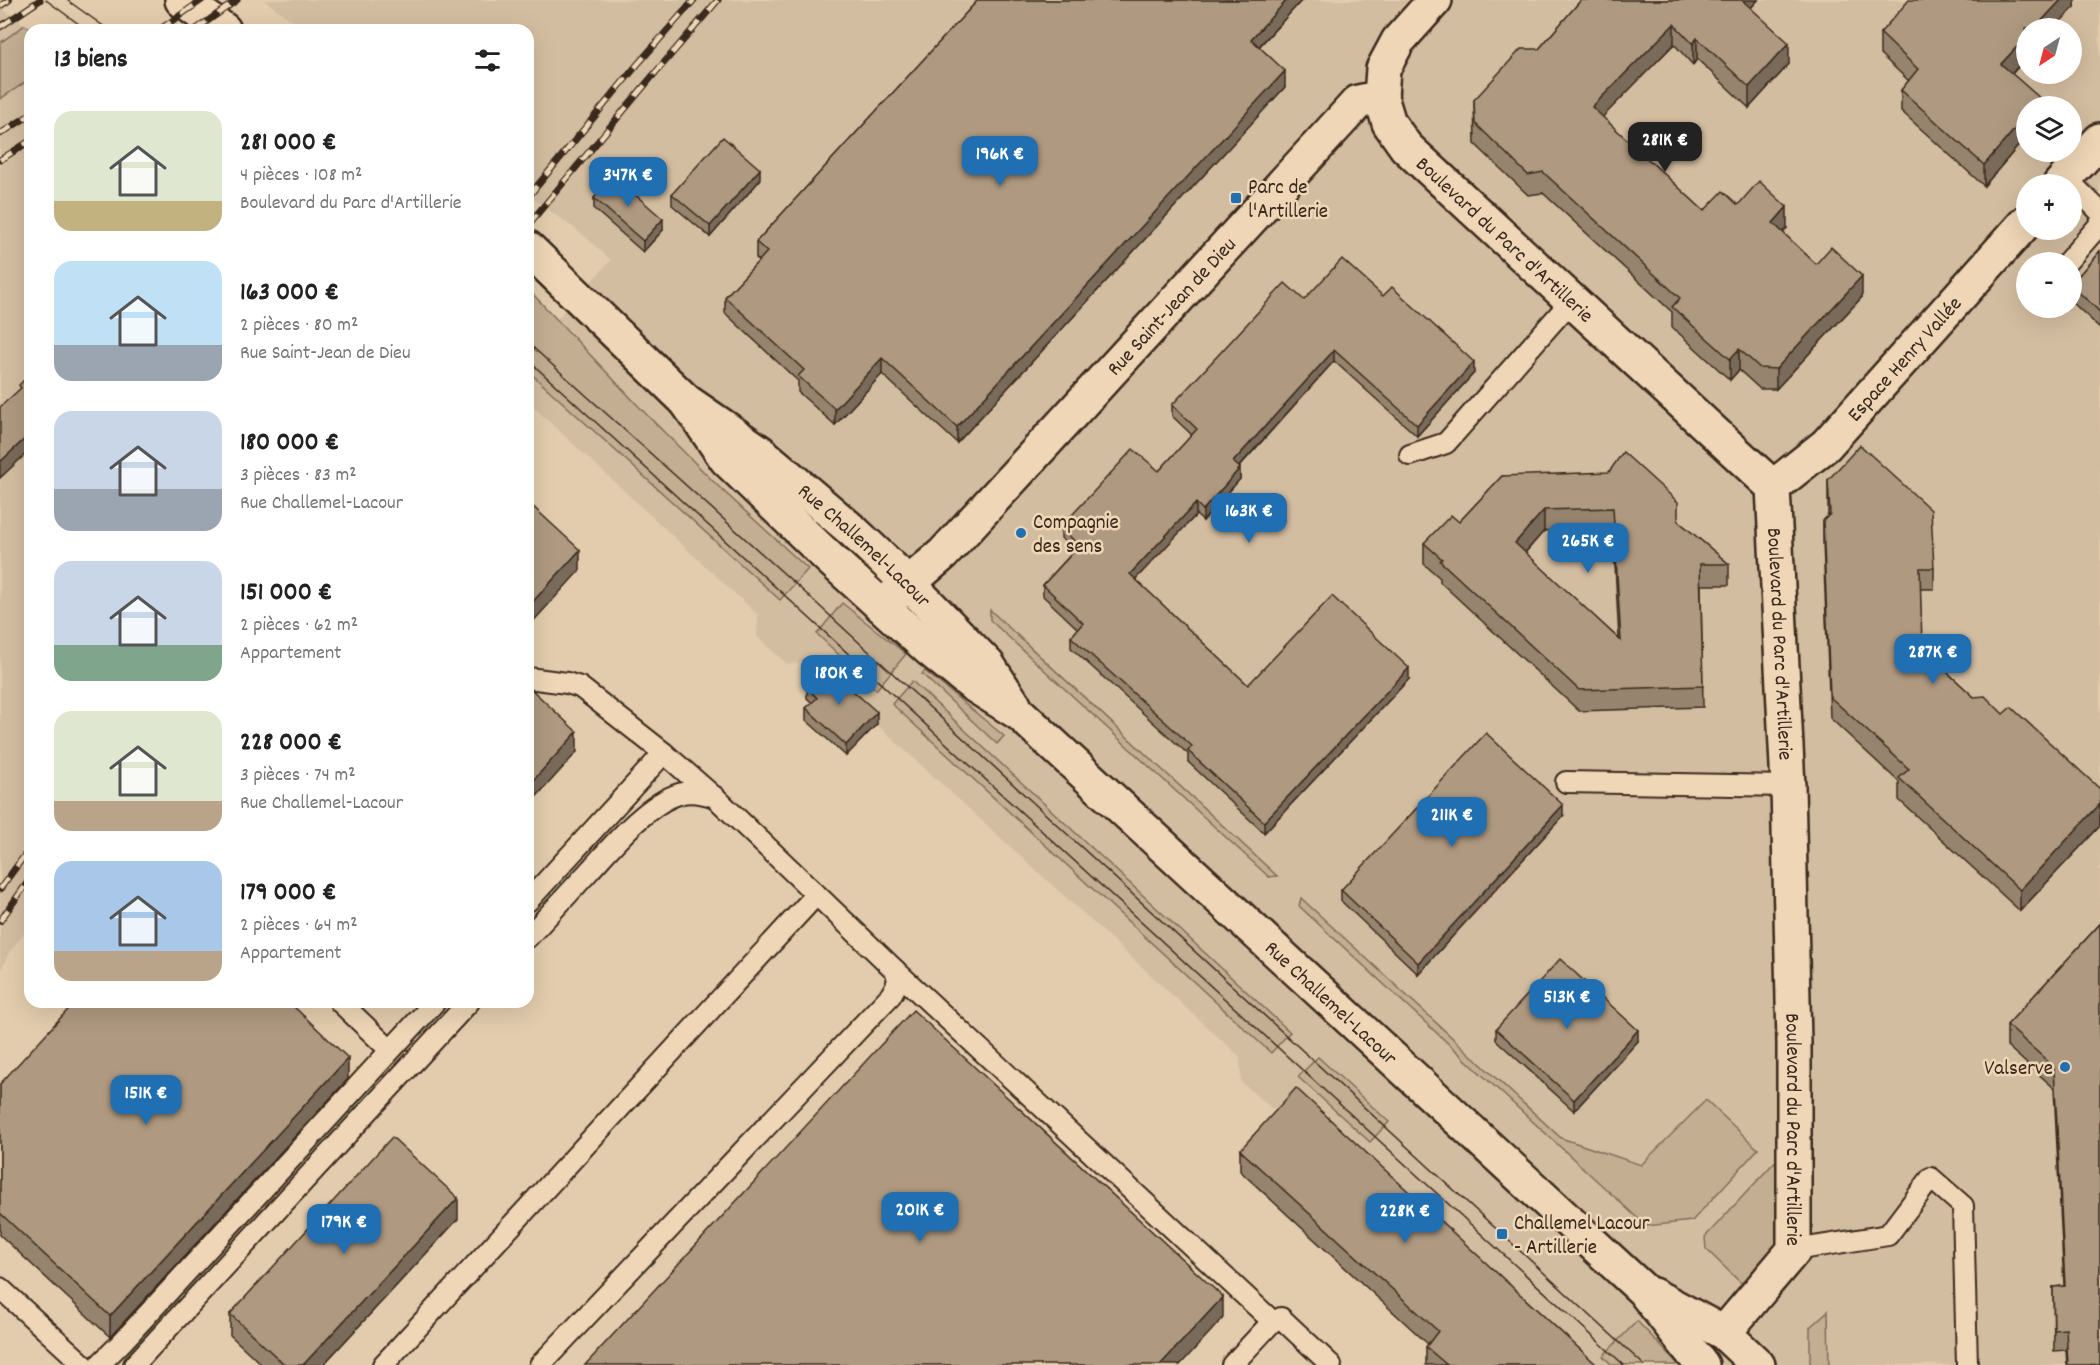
<!DOCTYPE html>
<html lang="fr">
<head>
<meta charset="utf-8">
<style>
	body { margin:0; font-family:Dekko,sans-serif; background:#f2f2f2; color:#222; height:100vh; display:flex; flex-direction:column; font-size:22px; white-space:nowrap }
	* { box-sizing:border-box; margin:0 }
	p { font-size:20px; color:#767676 }
	.icon { flex:none; width:33px; height:33px; fill:none; stroke:currentColor; stroke-width:2; stroke-linecap:round; stroke-linejoin:round }
	.map { position:relative; flex:1; overflow:hidden }
	.drawer { position:absolute; left:24px; top:24px; width:510px; height:984px; display:flex; flex-direction:column; background:#fff; border-radius:18px; box-shadow:0 6px 24px #0002 }
	.drawer>* { flex:none }
	.needle { width:39px; rotate:216deg }
	.controls { position:absolute; left:2016px; top:18px; display:grid; gap:12px }
	.controls a { display:grid; place-items:center; width:66px; height:66px; border-radius:50%; background:#fff; box-shadow:0 6px 24px #0002; font-size:30px }
	.price { position:absolute; translate:-50% -51px; padding:0 14px; border-radius:12px; background:#1f6fb2; color:#fff; font-size:20px; line-height:39px; filter:drop-shadow(0 2px 3px #0008) }
	.price::after { content:''; position:absolute; left:50%; top:36px; width:18px; height:14px; margin-left:-9px; background:inherit; clip-path:polygon(0 0,100% 0,50% 100%) }
	.price.selected { background:#222; color:#fff }
	ul { padding:0; list-style:none }
	li { display:flex; align-items:center; gap:18px; height:150px; padding:0 30px }
	li span { display:grid; place-items:center; flex:none; width:168px; height:120px; border-radius:18px; color:#555 }
	li>.icon { margin-inline-start:auto }
	span .icon { width:72px; height:72px; fill:#fffc; stroke-width:1 }
	li b { font-size:26px }
	h2 { display:flex; justify-content:space-between; align-items:center; height:72px; padding:0 30px; font-size:26px }
	.map>svg:first-child { display:block }
	.built { fill:#d3bda0; fill-rule:evenodd }
	.green { fill:#c4ae92; stroke:#806c58; stroke-width:1.5 }
	.lines { fill:none; stroke-linecap:round; stroke-linejoin:round }
	.lane-casing { stroke:#3b2a1e; stroke-width:24 }
	.street-casing { stroke:#3b2a1e; stroke-width:38 }
	.secondary-casing { stroke:#3b2a1e; stroke-width:38 }
	.lane { stroke:#eed6b6; stroke-width:20 }
	.street { stroke:#eed6b6; stroke-width:33 }
	.secondary { stroke:#eed6b6; stroke-width:33 }
	.tram { stroke:#3b2a1e; stroke-width:1.5 }
	.rail-casing { stroke:#3b2a1e; stroke-width:7 }
	.rail { stroke:#eed6b6; stroke-width:4.5; stroke-dasharray:14; stroke-linecap:butt }
	.wall { fill:#96846e; stroke:#3b2a1e; stroke-width:1.5; fill-rule:evenodd }
	.shaded-wall { fill:#7a6b5a; stroke:#3b2a1e; stroke-width:1.5 }
	.building { fill:#af9980; stroke:#3b2a1e; stroke-width:1.5; fill-rule:evenodd }
	.poi-dot { fill:#1f6fb2; stroke:#eed6b6; stroke-width:2 }
	.labels { text-anchor:middle; stroke-width:5; stroke-linejoin:round; paint-order:stroke }
	.poi-label { font-size:21px; fill:#3b2a1e; stroke:#eed6b6; text-anchor:start }
	.street-label { font-size:21px; fill:#3b2a1e; stroke:#eed6b6 }
</style>
</head>
<body>
<div class="map">
<svg width="2100" height="1365" viewBox="0 0 2100 1365">
	<rect width="100%" height="100%" fill="#e3ccad"/>
	<filter id="ink" filterUnits="userSpaceOnUse"><feTurbulence type="fractalNoise" baseFrequency=".0167" numOctaves="2"/><feDisplacementMap in="SourceGraphic" scale="12" xChannelSelector="R" yChannelSelector="G"/><feConvolveMatrix kernelMatrix="1 2 1 2 8 2 1 2 1" color-interpolation-filters="sRGB"/></filter>
	<g filter="url(#ink)">
		<g class="built">
			<path d="M264,0H2100V1365H1575L1296,1109L1271,1108L1241,1082L1240,1057L826,678L808,662L787,664L757,637L758,615L528,402V351L611,260L582,234L528,195V30H305ZM2026,28H2072V74H2026ZM2026,106H2072V152H2026ZM2026,184H2072V230H2026ZM2026,262H2072V308H2026Z"/>
			<polygon points="0,7 32,30 30,30 30,926 10,951 0,972"/>
		</g>
		<g class="green">
			<polygon points="25,25 32,30 30,30 30,79 0,99 0,43"/>
			<polygon points="528,289 647,415 719,487 808,569 780,600 528,371"/>
			<polygon points="842,603 906,654 876,690 817,634"/>
			<polygon points="990,610 1277,876 1269,877 990,620"/>
			<polygon points="925,671 1004,736 997,744 922,674"/>
			<polygon points="912,681 1290,1032 1271,1053 892,704"/>
			<polygon points="1301,898 1561,1138 1641,1165 1706,1100 1758,1149 1692,1221 1646,1226 1299,906"/>
			<polygon points="1318,1057 1389,1122 1370,1142 1298,1077"/>
			<polygon points="1783,1153 1780,1244 1751,1278 1741,1283 1706,1249 1705,1237"/>
			<polygon points="1828,1311 1829,1365 1813,1365 1810,1363 1810,1327"/>
			<polygon points="1637,1321 1679,1365 1612,1365 1603,1356"/>
		</g>
		<g class="lines">
			<g class="lane-casing">
				<g id="lane">
					<polyline points="2066,178 2100,212"/>
					<polyline points="2067,262 2100,224"/>
					<polyline points="1410,455 1446,443 1572,300"/>
					<polyline points="528,678 567,683 580,687 664,753 713,796"/>
					<polyline points="1566,782 1788,786"/>
					<polyline points="528,901 664,753"/>
					<path d="M528,937C549,915 570,892 591,869C612,846 648,803 679,794C691,790 703,793 715,797L896,971L898,982L891,995L540,1365"/>
					<polyline points="896,971 1270,1319"/>
					<polyline points="340,1002 390,1050"/>
					<polyline points="1794,1250 1888,1235 1931,1178 1963,1206 1967,1365"/>
					<polyline points="0,1288 84,1365"/>
					<polyline points="1281,1318 1331,1365"/>
					<polyline points="99,1365 122,1342 435,1002"/>
					<polyline points="134,1365 469,1002"/>
					<polyline points="383,1365 816,895"/>
					<polyline points="1232,1365 1272,1322"/>
				</g>
			</g>
			<g class="street-casing">
				<g id="street">
					<path id="s1" d="M1381,97L1389,123L1406,147L1773,487L1788,786L1794,1043V1250L1724,1333"/>
					<polyline points="2060,184 2100,140"/>
					<path id="s2" d="M1773,487L1826,445L2026,222"/>
					<path id="s3" d="M882,606L943,554L1358,102L1381,97L1383,69L1398,41L1435,0"/>
				</g>
			</g>
			<g class="secondary-casing">
				<g id="secondary">
					<polyline points="182,0 224,30"/>
					<path id="s4" d="M528,248L686,401L760,452L854,532L909,584L988,665L1014,705"/>
					<path id="s5" d="M686,401L726,459L829,558L930,650L972,684L1020,714L1643,1290L1702,1365"/>
					<polyline points="1653,1295 1724,1333 1758,1365"/>
				</g>
			</g>
			<use href="#lane" class="lane"/>
			<use href="#street" class="street"/>
			<use href="#secondary" class="secondary"/>
			<g class="tram">
				<polyline points="46,0 87,30"/>
				<polyline points="67,0 109,30"/>
				<polyline points="528,343 801,589 1644,1365"/>
				<polyline points="528,360 1624,1365"/>
			</g>
			<g class="rail-casing">
				<g id="rail">
					<polyline points="0,6 9,0"/>
					<polyline points="0,27 40,0"/>
					<polyline points="159,30 202,0"/>
					<polyline points="195,30 237,0"/>
					<polyline points="0,134 30,115"/>
					<polyline points="0,160 30,141"/>
					<polyline points="528,197 637,65 694,0"/>
					<polyline points="528,225 650,79 718,0"/>
					<polyline points="0,889 30,848"/>
					<polyline points="0,921 30,879"/>
				</g>
			</g>
			<use href="#rail" class="rail"/>
		</g>
		<g class="wall">
			<polygon points="978,0 1302,0 1259,47 1285,87 957,443 882,374 835,425 798,392 798,381 725,313 725,297 759,261 756,258 756,242"/>
			<polygon points="1581,0 1758,0 1751,8 1789,64 1749,108 1697,59 1693,65 1674,44 1602,117 1704,211 1738,205 1787,228 1783,233 1816,264 1862,297 1776,389 1760,389 1739,370 1730,380 1672,327 1672,312 1543,193 1528,195 1475,144 1474,100 1539,49"/>
			<polygon points="2075,0 2075,7 2026,28 2026,58 2012,74 2041,106 2026,106 2026,137 1984,186 1901,111 1901,90 1909,81 1880,54 1880,33"/>
			<polygon points="760,180 710,237 672,205 672,194"/>
			<polygon points="594,198 663,230 643,252 594,209"/>
			<polygon points="2100,251 2100,328 2072,302 2072,283"/>
			<polygon points="1383,296 1474,373 1417,436 1334,361 1239,467 1240,479 1203,521 1196,515 1135,579 1248,685 1409,679 1264,833 1188,762 1188,754 1071,648 1071,637 1078,629 1043,596 1043,585 1074,551 1061,538 1061,527 1159,471 1192,435 1172,416 1172,405 1304,300"/>
			<path d="M1502,476L1678,521L1729,564V585H1701L1703,707L1579,711L1440,582V578L1424,564V543L1459,522ZM1613,529L1619,639L1525,553L1544,531Z"/>
			<polygon points="1828,480 1934,568 1934,589 1920,589 1922,649 1974,697 2003,714 2100,789 2100,826 2020,911 1899,800 1899,782 1830,718 1823,542 1823,521 1828,515"/>
			<polygon points="807,687 877,724 846,756 806,720 806,708 812,703 807,698"/>
			<polygon points="1563,816 1418,974 1341,901 1341,890"/>
			<polygon points="2100,924 2100,1365 2067,1365 2066,1350 2054,1351 2053,1287 2064,1286 2054,1088 2007,1046 2007,1025"/>
			<polygon points="1496,1029 1638,1041 1574,1111 1496,1040"/>
			<polygon points="348,1079 110,1337 0,1235 0,1084"/>
			<polygon points="1240,1150 1597,1365 1426,1365 1426,1347 1428,1344 1240,1171"/>
			<polygon points="458,1219 323,1365 262,1365 230,1335 230,1314"/>
		</g>
		<g class="shaded-wall">
			<polygon points="1287,0 1302,0 1251,55 1251,39"/>
			<polygon points="1740,0 1758,0 1740,19"/>
			<polygon points="2061,0 2075,0 2075,7 2054,28 2035,28"/>
			<polygon points="1674,24 1674,44 1592,128 1592,107"/>
			<polygon points="2026,37 2026,58 2001,85 2001,64"/>
			<polygon points="1697,38 1697,59 1693,65 1693,44"/>
			<polygon points="1789,43 1789,64 1749,108 1749,87"/>
			<polygon points="1285,71 1285,87 957,443 957,427"/>
			<polygon points="2041,99 2041,106 2034,106"/>
			<polygon points="2026,116 2026,137 1984,186 1984,165"/>
			<polygon points="760,169 760,180 710,237 710,226"/>
			<polygon points="1787,207 1787,228 1773,244 1773,223"/>
			<polygon points="663,219 663,230 643,252 643,241"/>
			<polygon points="1862,276 1862,297 1776,389 1776,369"/>
			<polygon points="1739,349 1739,370 1730,380 1730,359"/>
			<polygon points="1334,350 1334,361 1233,473 1233,462"/>
			<polygon points="882,358 882,374 835,425 835,409"/>
			<polygon points="1474,362 1474,373 1417,436 1417,425"/>
			<polygon points="30,434 30,450 0,478 0,462"/>
			<polygon points="1240,468 1240,479 1203,521 1203,510"/>
			<polygon points="1196,503 1196,515 1130,585 1130,574"/>
			<polygon points="1544,510 1544,531 1515,564 1515,543"/>
			<polygon points="580,550 580,570 528,627 528,607"/>
			<polygon points="1409,668 1409,679 1264,833 1264,822"/>
			<polygon points="877,712 877,724 846,756 846,745"/>
			<polygon points="577,732 577,752 528,806 528,786"/>
			<polygon points="2100,804 2100,826 2020,911 2020,890"/>
			<polygon points="1563,805 1563,816 1418,974 1418,963"/>
			<polygon points="1638,1030 1638,1041 1574,1111 1574,1100"/>
			<polygon points="348,1058 348,1079 110,1337 110,1316"/>
			<polygon points="458,1198 458,1219 323,1365 303,1365"/>
			<polygon points="1223,1297 1223,1318 1180,1365 1160,1365"/>
		</g>
		<g class="building">
			<polygon points="978,0 1287,0 1251,39 1285,71 957,427 882,358 835,409 798,376 804,370 725,297 767,252 756,242"/>
			<polygon points="1581,0 1742,0 1789,43 1749,87 1697,38 1693,44 1674,24 1592,107 1704,211 1723,191 1738,205 1759,181 1787,207 1773,223 1816,264 1831,247 1862,276 1776,369 1760,368 1739,349 1730,359 1672,307 1680,298 1543,172 1528,175 1475,123 1474,100 1521,49 1539,49"/>
			<polygon points="1909,0 2061,0 2035,28 2026,28 2026,37 2001,64 2041,99 2034,106 2026,106 2026,116 1984,165 1901,90 1918,69 1880,33"/>
			<polygon points="723,137 760,169 710,226 672,194"/>
			<polygon points="614,176 663,219 643,241 594,198"/>
			<polygon points="2100,251 2100,312 2072,286 2072,283"/>
			<polygon points="1342,259 1383,296 1392,287 1474,362 1417,425 1334,350 1233,462 1240,468 1203,510 1196,503 1130,574 1248,685 1332,596 1409,668 1264,822 1188,751 1192,746 1071,637 1083,623 1043,585 1079,546 1061,527 1133,449 1159,471 1197,429 1172,405 1285,283 1304,300"/>
			<polygon points="30,374 30,434 0,462 0,407 21,388 19,385"/>
			<polygon points="1860,445 1931,510 1934,568 1920,568 1922,649 1974,697 1985,696 2003,714 2011,707 2100,789 2100,804 2020,890 1899,778 1909,769 1830,697 1823,521 1830,514 1828,480"/>
			<path d="M1623,452L1678,502V521L1729,564H1700L1703,686L1579,690L1440,561L1442,559L1424,543L1451,515L1459,522L1502,476L1609,472ZM1613,508L1621,641L1515,543L1544,510Z"/>
			<polygon points="528,502 580,550 528,607"/>
			<polygon points="826,667 877,712 846,745 806,708 817,698 807,687"/>
			<polygon points="528,686 577,732 528,786"/>
			<polygon points="1486,733 1563,805 1418,963 1341,890"/>
			<polygon points="2100,924 2100,1365 2068,1365 2066,1329 2054,1330 2053,1287 2065,1286 2054,1067 2007,1025"/>
			<polygon points="1560,959 1638,1030 1574,1100 1496,1029"/>
			<polygon points="75,1002 289,1002 348,1058 110,1316 0,1213 0,1084"/>
			<polygon points="913,1010 1223,1297 1160,1365 585,1365"/>
			<polygon points="1296,1088 1597,1365 1447,1365 1426,1347 1438,1331 1240,1150"/>
			<polygon points="392,1137 458,1198 303,1365 285,1365 230,1314"/>
		</g>
	</g>
	<g class="poi-dot">
		<rect x="1230" y="192" width="12" height="12" rx="3"/>
		<circle cx="1021" cy="533" r="6"/>
		<circle cx="2065" cy="1067" r="6"/>
		<rect x="1496" y="1228" width="12" height="12" rx="3"/>
	</g>
	<g class="labels">
		<g class="poi-label">
			<text x="1248" y="193">Parc de<tspan x="1248" dy="24">l'Artillerie</tspan></text>
			<text x="1033" y="528">Compagnie<tspan x="1033" dy="24">des sens</tspan></text>
			<text x="2053" y="1074" text-anchor="end">Valserve</text>
			<text x="1514" y="1229">Challemel Lacour<tspan x="1514" dy="24">- Artillerie</tspan></text>
		</g>
		<g class="street-label">
			<text dy="7" stroke="none"><textPath href="#s1" startOffset="192">Boulevard du Parc d'Artillerie</textPath></text>
			<text dy="7" stroke="none"><textPath href="#s3" startOffset="417">Rue Saint-Jean de Dieu</textPath></text>
			<text dy="7" stroke="none"><textPath href="#s2" startOffset="184">Espace Henry Vallée</textPath></text>
			<text dy="7" stroke="none"><textPath href="#s4" startOffset="450">Rue Challemel-Lacour</textPath></text>
			<text dy="7" stroke="none"><textPath href="#s1" startOffset="714">Boulevard du Parc d'Artillerie</textPath></text>
			<text dy="7" stroke="none"><textPath href="#s5" startOffset="885">Rue Challemel-Lacour</textPath></text>
			<text dy="7" stroke="none"><textPath href="#s1" startOffset="1200">Boulevard du Parc d'Artillerie</textPath></text>
		</g>
	</g>
</svg>
<div class="controls">
<a><svg class="needle" viewBox="-14 -14 28 28"><path d="M0-13l5 13h-10z" fill="#e53935"/><path d="M0 13l5-13h-10z" fill="#767676"/></svg></a>
<a><svg class="icon" aria-label="layers" viewBox="0 0 24 24"><path d="M12 4l9 5-9 5-9-5zM3 14l9 5 9-5"/></svg></a>
<a>+</a>
<a>−</a>
</div>
<b class="price selected" style="left:1665px;top:173px">281K €</b>
<b class="price" style="left:1000px;top:187px">196K €</b>
<b class="price" style="left:628px;top:208px">347K €</b>
<b class="price" style="left:1249px;top:544px">163K €</b>
<b class="price" style="left:1588px;top:574px">265K €</b>
<b class="price" style="left:1933px;top:685px">287K €</b>
<b class="price" style="left:839px;top:706px">180K €</b>
<b class="price" style="left:1452px;top:848px">211K €</b>
<b class="price" style="left:1567px;top:1030px">513K €</b>
<b class="price" style="left:146px;top:1126px">151K €</b>
<b class="price" style="left:920px;top:1243px">201K €</b>
<b class="price" style="left:1405px;top:1244px">228K €</b>
<b class="price" style="left:344px;top:1255px">179K €</b>
<section class="drawer">
<h2>13 biens<svg class="icon" aria-label="filters" viewBox="0 0 24 24"><path d="M4 7h16M4 17h16"/><circle cx="9" cy="7" r="2"/><circle cx="15" cy="17" r="2"/></svg></h2>
<ul>
<li><span style="background:linear-gradient(#dfe7d0 75%,#c2b280 0)"><svg class="icon" aria-label="home" viewBox="0 0 24 24"><path d="M3 11l9-7 9 7M6 9v11h12V9"/></svg></span><div><b>281 000 €</b><p>4 pièces · 108 m²</p><p>Boulevard du Parc d'Artillerie</p></div></li>
<li><span style="background:linear-gradient(#bfe0f5 70%,#9aa5b1 0)"><svg class="icon" aria-label="home" viewBox="0 0 24 24"><path d="M3 11l9-7 9 7M6 9v11h12V9"/></svg></span><div><b>163 000 €</b><p>2 pièces · 80 m²</p><p>Rue Saint-Jean de Dieu</p></div></li>
<li><span style="background:linear-gradient(#c9d6e8 65%,#9aa5b1 0)"><svg class="icon" aria-label="home" viewBox="0 0 24 24"><path d="M3 11l9-7 9 7M6 9v11h12V9"/></svg></span><div><b>180 000 €</b><p>3 pièces · 83 m²</p><p>Rue Challemel-Lacour</p></div></li>
<li><span style="background:linear-gradient(#c9d6e8 70%,#7fa58c 0)"><svg class="icon" aria-label="home" viewBox="0 0 24 24"><path d="M3 11l9-7 9 7M6 9v11h12V9"/></svg></span><div><b>151 000 €</b><p>2 pièces · 62 m²</p><p>Appartement</p></div></li>
<li><span style="background:linear-gradient(#dfe7d0 75%,#b9a48a 0)"><svg class="icon" aria-label="home" viewBox="0 0 24 24"><path d="M3 11l9-7 9 7M6 9v11h12V9"/></svg></span><div><b>228 000 €</b><p>3 pièces · 74 m²</p><p>Rue Challemel-Lacour</p></div></li>
<li><span style="background:linear-gradient(#a9c7e8 75%,#b9a48a 0)"><svg class="icon" aria-label="home" viewBox="0 0 24 24"><path d="M3 11l9-7 9 7M6 9v11h12V9"/></svg></span><div><b>179 000 €</b><p>2 pièces · 64 m²</p><p>Appartement</p></div></li>
</ul>
</section>
</div>
</body>
</html>
